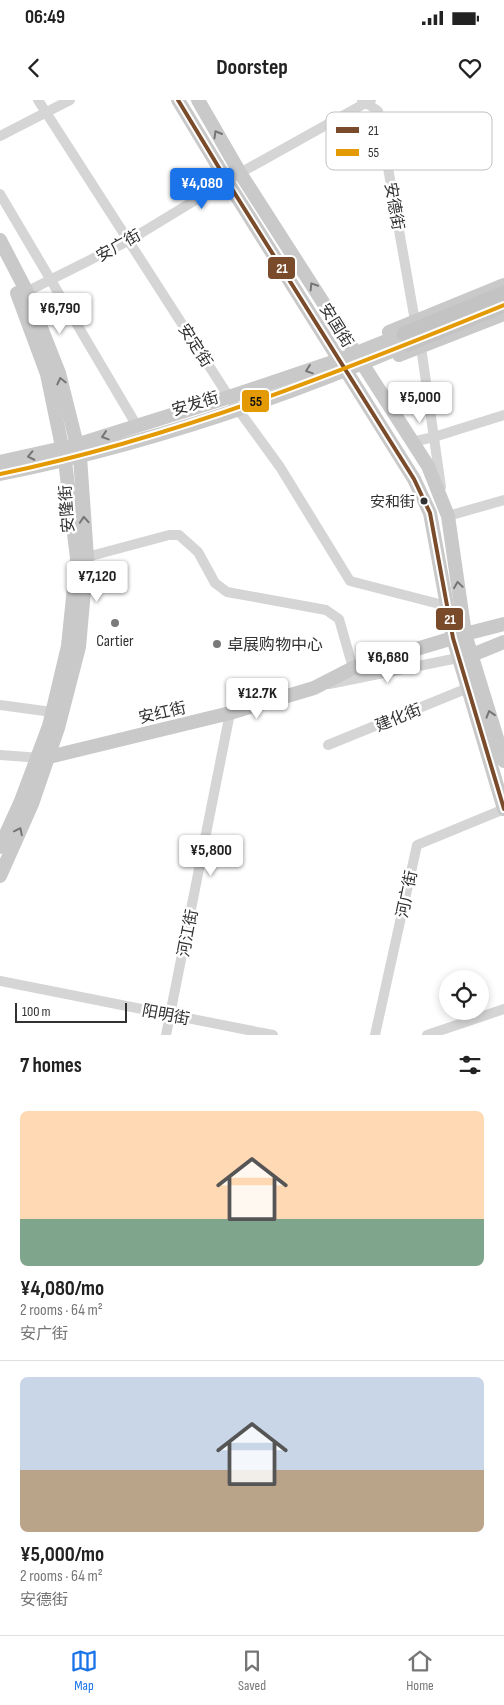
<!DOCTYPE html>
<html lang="en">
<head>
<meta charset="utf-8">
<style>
	body { margin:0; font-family:"Sofia Sans Condensed","Noto Sans SC",sans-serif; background:#f6f6f6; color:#222; height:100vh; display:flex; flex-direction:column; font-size:19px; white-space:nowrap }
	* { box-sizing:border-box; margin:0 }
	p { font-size:16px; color:#767676 }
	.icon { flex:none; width:28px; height:28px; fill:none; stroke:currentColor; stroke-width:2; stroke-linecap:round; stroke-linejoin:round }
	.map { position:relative; height:935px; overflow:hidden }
	.details { display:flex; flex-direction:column; background:#fff; flex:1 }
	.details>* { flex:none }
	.buttons { position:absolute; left:439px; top:870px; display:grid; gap:10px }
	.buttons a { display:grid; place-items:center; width:50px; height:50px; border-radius:50%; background:#fff; box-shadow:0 2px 8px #0003; font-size:25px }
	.scale { position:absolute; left:15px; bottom:12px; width:112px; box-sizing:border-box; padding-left:5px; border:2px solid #313131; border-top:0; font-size:14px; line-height:18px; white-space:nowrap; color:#313131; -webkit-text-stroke:4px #fff; paint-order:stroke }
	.price { position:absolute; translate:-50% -42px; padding:0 11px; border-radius:5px; background:#fff; color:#222; font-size:16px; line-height:32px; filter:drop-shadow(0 1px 2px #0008) }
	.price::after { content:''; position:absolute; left:50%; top:30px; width:15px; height:11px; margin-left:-8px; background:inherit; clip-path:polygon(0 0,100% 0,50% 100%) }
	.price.on { background:#1a73e8; color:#fff }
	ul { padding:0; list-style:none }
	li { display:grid; align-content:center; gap:10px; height:265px; padding:0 20px }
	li+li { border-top:1px solid #e0e0e0 }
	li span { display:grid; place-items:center; height:155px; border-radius:8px; color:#555 }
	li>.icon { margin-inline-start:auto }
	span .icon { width:90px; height:90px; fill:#fffc; stroke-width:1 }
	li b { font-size:21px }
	h2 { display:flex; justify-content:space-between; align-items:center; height:60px; padding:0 20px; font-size:21px }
	.status { display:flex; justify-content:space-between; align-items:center; height:35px; padding:0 25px; background:#fff; direction:ltr }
	.status svg { height:14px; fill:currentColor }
	header { display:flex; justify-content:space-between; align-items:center; height:65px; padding:0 20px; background:#fff; font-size:22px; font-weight:700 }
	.tab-bar { display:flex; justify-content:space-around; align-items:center; height:70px; border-top:1px solid #e0e0e0; background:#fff; font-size:14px; color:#767676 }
	.tab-bar a { display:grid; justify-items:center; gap:2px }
	.tab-bar .on { color:#1a73e8 }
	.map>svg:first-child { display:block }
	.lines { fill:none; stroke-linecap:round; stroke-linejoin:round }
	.minor { stroke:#d5d5d5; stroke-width:10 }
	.major { stroke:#c9c9c9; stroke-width:14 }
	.highway { stroke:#c3c3c3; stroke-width:15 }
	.bus-1-casing { stroke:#fff; stroke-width:8 }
	.bus-2-casing { stroke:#fff; stroke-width:8 }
	.bus-1 { stroke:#7a4b2a; stroke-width:4 }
	.bus-2 { stroke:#e39a05; stroke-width:4 }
	.oneway { stroke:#757575 }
	.bus-dot { fill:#313131; stroke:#fff; stroke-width:2 }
	.poi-dot { fill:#797979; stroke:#fff; stroke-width:2 }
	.labels { text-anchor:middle; stroke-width:5; stroke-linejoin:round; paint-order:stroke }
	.bus-label { font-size:15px; fill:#313131; stroke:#fff; text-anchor:end }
	.street-label { font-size:16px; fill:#313131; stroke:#fff }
	.poi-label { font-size:16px; fill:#313131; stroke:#fff }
	.key { fill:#fff; stroke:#c1c1c1; stroke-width:1 }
	.key-label { font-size:14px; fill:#313131 }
	.line-badge { stroke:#fff; stroke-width:2 }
	.badge-label { font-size:14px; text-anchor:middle; font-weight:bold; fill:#fff }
	.pale-badge-label { font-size:14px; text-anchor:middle; font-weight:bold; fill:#111 }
</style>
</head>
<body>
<div class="status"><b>06:49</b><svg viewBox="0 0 49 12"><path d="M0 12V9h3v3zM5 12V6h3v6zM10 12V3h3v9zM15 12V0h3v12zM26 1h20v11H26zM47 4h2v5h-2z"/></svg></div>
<header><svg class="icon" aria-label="back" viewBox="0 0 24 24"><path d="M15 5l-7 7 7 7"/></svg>Doorstep<svg class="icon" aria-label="heart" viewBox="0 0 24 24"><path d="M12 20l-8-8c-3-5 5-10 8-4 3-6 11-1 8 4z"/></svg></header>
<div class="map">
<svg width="504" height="935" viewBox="0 0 504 935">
	<rect width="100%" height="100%" fill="#fff"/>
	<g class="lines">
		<g class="minor">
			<polyline points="38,0 229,297 280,367 350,481 447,506"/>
			<polyline points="362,0 378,11 415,221"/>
			<polyline points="0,36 70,0"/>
			<polyline points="0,94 137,326"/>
			<polyline points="22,194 128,141 240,73 371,0"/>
			<polyline points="421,247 441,387"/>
			<polyline points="412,342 434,337 504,315"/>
			<polyline points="448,416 504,400"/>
			<polyline points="87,457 169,435 179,435 198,452 215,483 227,492 326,510 339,519 353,568"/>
			<polyline points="329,584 458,558"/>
			<polyline points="0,605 52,612"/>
			<polyline points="328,645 468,588"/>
			<polyline points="0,655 41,658"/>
			<polyline points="0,881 273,935"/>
			<polyline points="166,935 230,613"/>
			<polyline points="375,935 417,745 504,709"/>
			<polyline points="427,935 504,909"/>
		</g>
		<g class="major">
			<polyline points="178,0 227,81 414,379 430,413 453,538 504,709"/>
			<polyline points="198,0 240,73 428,366 448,416 465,534 504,661"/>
			<polyline points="0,140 27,192 59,273 80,357 87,457 79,547 58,628 32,704 0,776"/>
			<polyline points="389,232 504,185"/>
			<polyline points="399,255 504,214"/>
			<polyline points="0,362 76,345 229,297 339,260 404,234"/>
			<path d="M0,374C139,346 278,300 408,244"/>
			<polyline points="465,534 504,524"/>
			<polyline points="472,555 504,542"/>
			<polyline points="49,657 230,613 314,588 353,568 453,538"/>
			<polyline points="0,747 21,701 49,626 68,546 77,458 65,361 47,274 17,193"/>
		</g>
		<g class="highway">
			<polyline points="404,234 504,193"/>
			<polyline points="408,244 504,205"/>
		</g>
		<g class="bus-1-casing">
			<polyline id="bus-1" points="178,0 227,81 414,379 430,413 453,538 504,709"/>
		</g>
		<g class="bus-2-casing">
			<path id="bus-2" d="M0,374C175,338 339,272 504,205"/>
		</g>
		<use href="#bus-1" class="bus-1"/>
		<use href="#bus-2" class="bus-2"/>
	</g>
	<defs><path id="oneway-chevron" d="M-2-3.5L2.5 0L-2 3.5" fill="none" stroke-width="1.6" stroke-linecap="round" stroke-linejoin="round" transform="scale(1.25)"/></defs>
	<g class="oneway">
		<use href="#oneway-chevron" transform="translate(217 34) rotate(-120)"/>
		<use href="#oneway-chevron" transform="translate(313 186) rotate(-122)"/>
		<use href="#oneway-chevron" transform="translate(309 270) rotate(161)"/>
		<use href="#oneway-chevron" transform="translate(61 281) rotate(-103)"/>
		<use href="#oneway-chevron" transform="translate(105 336) rotate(162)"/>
		<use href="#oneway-chevron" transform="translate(31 356) rotate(168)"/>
		<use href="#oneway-chevron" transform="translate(84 420) rotate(-94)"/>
		<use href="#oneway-chevron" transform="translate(458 485) rotate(-98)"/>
		<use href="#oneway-chevron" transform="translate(490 614) rotate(-107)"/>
		<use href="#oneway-chevron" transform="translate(19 731) rotate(-64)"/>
	</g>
	<circle class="bus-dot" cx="424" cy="401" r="4.5"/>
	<g class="poi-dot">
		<circle cx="115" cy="523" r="5"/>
		<circle cx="217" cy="544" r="5"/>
	</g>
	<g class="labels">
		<g class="bus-label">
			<text x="415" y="407">安和街</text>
		</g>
		<g class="street-label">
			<text transform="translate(395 106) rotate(80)" y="6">安德街</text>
			<text transform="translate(118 145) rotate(-29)" y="6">安广街</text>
			<text transform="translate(337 225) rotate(58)" y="6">安国街</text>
			<text transform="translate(196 245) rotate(57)" y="6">安定街</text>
			<text transform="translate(195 303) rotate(-17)" y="6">安发街</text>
			<text transform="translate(66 409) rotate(-94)" y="6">安隆街</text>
			<text transform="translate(162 612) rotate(-13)" y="6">安红街</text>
			<text transform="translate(398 617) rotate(-22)" y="6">建化街</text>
			<text transform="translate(406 794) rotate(-78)" y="6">河广街</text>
			<text transform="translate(187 833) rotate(-79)" y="6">河江街</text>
			<text transform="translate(166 914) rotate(11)" y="6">阳明街</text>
		</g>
		<g class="poi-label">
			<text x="115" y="546">Cartier</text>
			<text x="227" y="550" text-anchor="start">卓展购物中心</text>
		</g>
	</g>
	<rect x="326" y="12" width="166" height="58" rx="8" class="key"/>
	<rect x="336" y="27" width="23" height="6" fill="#7a4b2a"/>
	<rect x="336" y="49" width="23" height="7" fill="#e39a05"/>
	<g class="key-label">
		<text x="368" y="35">21</text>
		<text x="368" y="57">55</text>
	</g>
	<g class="line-badge">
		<rect x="267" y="156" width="29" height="24" rx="5" fill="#7a4b2a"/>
		<rect x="241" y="289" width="29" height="24" rx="5" fill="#e39a05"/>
		<rect x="435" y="507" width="29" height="24" rx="5" fill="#7a4b2a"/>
	</g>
	<g class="badge-label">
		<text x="282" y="173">21</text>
		<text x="450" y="524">21</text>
	</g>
	<g class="pale-badge-label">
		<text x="256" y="306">55</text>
	</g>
</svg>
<div class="buttons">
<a><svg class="icon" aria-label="locate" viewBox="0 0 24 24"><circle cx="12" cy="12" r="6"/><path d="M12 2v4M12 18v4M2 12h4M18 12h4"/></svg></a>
</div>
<div class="scale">100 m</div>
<b class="price on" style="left:202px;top:110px">¥4,080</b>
<b class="price" style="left:60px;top:235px">¥6,790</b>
<b class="price" style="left:420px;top:324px">¥5,000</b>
<b class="price" style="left:97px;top:503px">¥7,120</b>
<b class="price" style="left:388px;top:584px">¥6,680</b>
<b class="price" style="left:257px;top:620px">¥12.7K</b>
<b class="price" style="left:211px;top:777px">¥5,800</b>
</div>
<section class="details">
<h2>7 homes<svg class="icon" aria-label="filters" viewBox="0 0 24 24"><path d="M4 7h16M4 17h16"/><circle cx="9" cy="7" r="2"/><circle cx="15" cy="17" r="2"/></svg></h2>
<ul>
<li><span style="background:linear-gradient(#ffd9b3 70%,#7fa58c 0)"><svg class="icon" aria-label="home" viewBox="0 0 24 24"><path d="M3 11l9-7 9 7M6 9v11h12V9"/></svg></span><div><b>¥4,080/mo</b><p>2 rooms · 64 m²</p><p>安广街</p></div></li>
<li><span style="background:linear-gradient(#c9d6e8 60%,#b9a48a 0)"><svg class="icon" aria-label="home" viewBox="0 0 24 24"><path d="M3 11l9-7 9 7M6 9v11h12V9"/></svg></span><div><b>¥5,000/mo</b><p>2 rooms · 64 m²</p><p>安德街</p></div></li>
</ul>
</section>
<nav class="tab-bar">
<a class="on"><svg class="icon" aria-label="map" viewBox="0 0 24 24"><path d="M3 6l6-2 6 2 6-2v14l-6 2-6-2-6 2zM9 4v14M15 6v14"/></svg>Map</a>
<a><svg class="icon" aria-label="saved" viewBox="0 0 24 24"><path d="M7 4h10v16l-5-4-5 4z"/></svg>Saved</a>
<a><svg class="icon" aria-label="home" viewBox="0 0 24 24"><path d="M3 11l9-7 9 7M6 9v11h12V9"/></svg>Home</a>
</nav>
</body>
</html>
